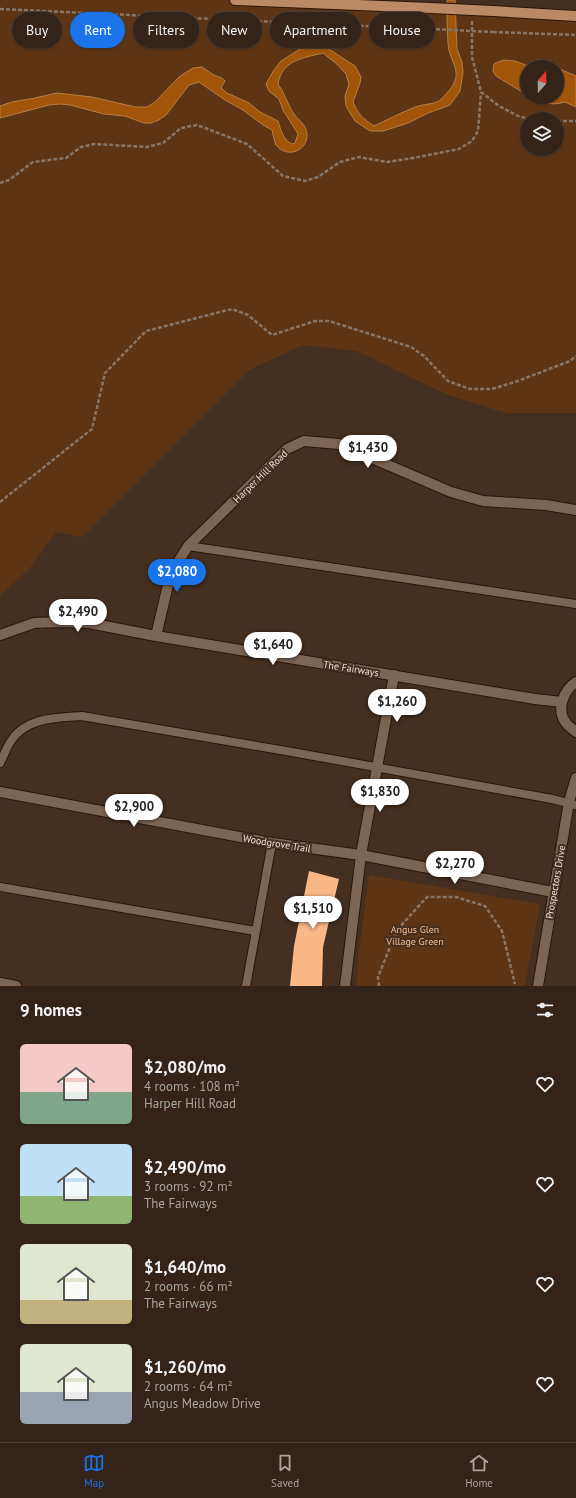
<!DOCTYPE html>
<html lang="en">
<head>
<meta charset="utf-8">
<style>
	body { margin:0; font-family:"PT Sans",sans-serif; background:#3b2b21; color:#f1f3f6; height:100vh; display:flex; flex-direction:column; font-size:15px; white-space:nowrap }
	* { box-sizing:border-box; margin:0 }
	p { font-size:13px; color:#a9a4a2 }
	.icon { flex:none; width:22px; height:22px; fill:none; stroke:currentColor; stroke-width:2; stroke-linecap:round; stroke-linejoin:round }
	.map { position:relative; height:986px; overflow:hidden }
	.details { display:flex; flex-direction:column; background:#332318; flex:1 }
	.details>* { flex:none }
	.top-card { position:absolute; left:12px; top:12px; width:552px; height:36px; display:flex; gap:8px }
	.needle { width:26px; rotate:20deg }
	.fabs { position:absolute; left:520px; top:60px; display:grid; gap:8px }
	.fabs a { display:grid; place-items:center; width:44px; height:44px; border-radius:50%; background:#332318; box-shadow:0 1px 3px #0004,0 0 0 1px #4e4037; font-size:20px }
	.price { position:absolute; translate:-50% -34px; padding:0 9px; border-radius:14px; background:#fff; color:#222; font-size:13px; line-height:26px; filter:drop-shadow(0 1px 2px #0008) }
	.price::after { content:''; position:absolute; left:50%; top:24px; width:12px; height:9px; margin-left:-6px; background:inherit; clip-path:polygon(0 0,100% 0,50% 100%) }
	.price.on { background:#1a73e8; color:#fff }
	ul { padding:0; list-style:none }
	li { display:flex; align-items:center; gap:12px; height:100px; padding:0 20px }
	li span { display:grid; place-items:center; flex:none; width:112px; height:80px; border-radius:6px; color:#555 }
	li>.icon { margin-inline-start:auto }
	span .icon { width:48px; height:48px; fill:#fffc; stroke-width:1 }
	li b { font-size:17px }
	h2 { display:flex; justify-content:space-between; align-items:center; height:48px; padding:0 20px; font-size:17px }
	.tag { padding:0 14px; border-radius:18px; background:#332318; box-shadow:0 1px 3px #0004,0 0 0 1px #4e4037; font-size:14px; line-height:36px }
	.tag.on { background:#1a73e8; color:#fff }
	.menu { display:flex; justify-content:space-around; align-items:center; height:56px; border-top:1px solid #4e4037; background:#332318; font-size:11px; color:#a9a4a2 }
	.menu a { display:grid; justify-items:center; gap:2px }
	.menu .on { color:#1a73e8 }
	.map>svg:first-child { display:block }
	.green { fill:#5d3515; fill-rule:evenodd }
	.water { fill:#a15508; stroke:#b87f46 }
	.building { fill:#fbb887 }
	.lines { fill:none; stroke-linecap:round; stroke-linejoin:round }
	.lane-casing { stroke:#2a1608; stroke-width:10 }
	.street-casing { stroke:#2a1608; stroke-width:12 }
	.secondary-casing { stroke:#2a1608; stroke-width:12 }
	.primary-casing { stroke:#2a1608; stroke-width:12 }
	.path { stroke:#887669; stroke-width:2.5; stroke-dasharray:4 2; stroke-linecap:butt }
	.lane { stroke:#7d6554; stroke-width:8 }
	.street { stroke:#7d6554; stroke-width:10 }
	.secondary { stroke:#7d6554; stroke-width:10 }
	.primary { stroke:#ba8a67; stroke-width:10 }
	.primary-bridge-casing { stroke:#2a1608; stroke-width:12; stroke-linecap:butt }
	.path-bridge { stroke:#887669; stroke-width:2.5; stroke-dasharray:4 2; stroke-linecap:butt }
	.primary-bridge { stroke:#ba8a67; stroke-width:10 }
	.labels { text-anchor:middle; stroke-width:4; stroke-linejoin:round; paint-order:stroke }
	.street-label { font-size:10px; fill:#efe1d7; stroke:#442f20 }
	.park-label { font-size:10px; fill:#fcbd90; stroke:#442f20 }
</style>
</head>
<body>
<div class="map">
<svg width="576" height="986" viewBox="0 0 576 986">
	<rect width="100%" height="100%" fill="#442f20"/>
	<g class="green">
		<path d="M0,0H380L576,12V413H506L448,395L356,351L303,345L249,370L82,537L56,532L30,568L0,596ZM527,67H557V97H527ZM527,119H557V149H527Z"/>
		<polygon points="369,875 540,904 525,986 357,986 358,958"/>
	</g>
	<g class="water">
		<path d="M447,0H455L457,49L462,62L463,72L460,91L450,105L428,113L408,123L383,131H370L355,121L346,106L345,96L349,84L346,74L338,65L323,53C303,58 282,60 278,84C285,93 287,104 294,114C299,121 306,124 307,134C308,151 287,159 276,145C274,141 273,134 272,130L263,125L243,110L225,100L199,82L189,85L166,115L159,120L151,123H144L125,116L104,114L70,105L60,104L49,105L0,118V106L12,102L30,99L57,93L92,97L135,107H147L155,102L179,77L193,68L202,67C205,69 209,72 212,74C217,77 221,76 225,81L221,88L227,93L249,103L260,112L278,121C281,130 283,140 292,144L295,143L298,134L283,110L279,99L269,91L266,84L274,70L281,61L300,49L309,47L324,46L355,66L361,77L360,83L353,102C357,113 364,120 374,126C387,120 400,113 413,108C421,104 429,105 437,102C440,101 443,97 446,94C467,72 449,64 448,43C447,29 447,14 447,0Z"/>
		<polygon points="503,60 515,61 528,66 542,65 552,67 527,67 527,95 496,76 493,71 494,64"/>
		<path d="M557,68L576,76V107L565,102C552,106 543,103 532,97H557Z"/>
	</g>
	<polygon class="building" points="309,871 339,879 323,947 322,986 290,986 294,946"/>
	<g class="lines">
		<g class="lane-casing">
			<g id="lane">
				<polyline points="188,546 576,604"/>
				<path d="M0,763C4,756 6,748 11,741C26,717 57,718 82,716L292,752L552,799L576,805"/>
				<polyline points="0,887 255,931"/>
				<polyline points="246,986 272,843"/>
			</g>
		</g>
		<g class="street-casing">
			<g id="street">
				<polyline points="156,636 168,585 177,564 188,546 287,449 304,441 339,444 451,492 483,501 546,505 576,510"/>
				<polyline points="0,792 272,843 361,855 553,892"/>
				<polyline points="0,983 16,986"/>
				<polyline points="345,986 361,855 394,675"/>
			</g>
		</g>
		<g class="secondary-casing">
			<g id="secondary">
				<polyline points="0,635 34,623 59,622 89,623 156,636 535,699 562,702"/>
				<path d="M576,682C563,691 556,710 566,723C569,727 573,729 576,732"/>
				<polyline points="538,986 569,802 576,778"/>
			</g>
		</g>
		<g class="primary-casing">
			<g id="primary">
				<polyline points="235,0 431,8"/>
				<polyline points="493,11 576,16"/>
			</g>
		</g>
		<g class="path">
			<polyline points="0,9 430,29"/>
			<polyline points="472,21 472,57 481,92 499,106 518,116 530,119"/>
			<polyline points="493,32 576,35"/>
			<polyline points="557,121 576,121"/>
			<polyline points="0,183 9,180 33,162 66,158 81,147 94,144 147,147 163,143 181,128 197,125 247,144 283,176 305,181 318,177 340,162 359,157 387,162 413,158 459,149 472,141 478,131 481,92"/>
			<polyline points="0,502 92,429 105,373 146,331 232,309 248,315 272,335 315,321 329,321 411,347 424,356 448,381 470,389 492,389 518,381 570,361 576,356"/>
			<polyline points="379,986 378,977 397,930 427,897 456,897 485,906 502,931 515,984"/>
		</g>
		<use href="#lane" class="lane"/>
		<use href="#street" class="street"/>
		<use href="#secondary" class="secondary"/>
		<use href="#primary" class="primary"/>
		<g class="primary-bridge-casing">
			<polyline id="primary-bridge" points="431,8 493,11"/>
		</g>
		<polyline class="path-bridge" points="430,29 493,32"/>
		<use href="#primary-bridge" class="primary-bridge"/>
	</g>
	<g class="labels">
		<g class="street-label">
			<text transform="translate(260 476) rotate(-44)" y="4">Harper Hill Road</text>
			<text transform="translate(351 668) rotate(9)" y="4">The Fairways</text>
			<text transform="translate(277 843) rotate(9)" y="4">Woodgrove Trail</text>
			<text transform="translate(555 882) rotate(-80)" y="4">Prospectors Drive</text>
		</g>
		<g class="park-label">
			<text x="415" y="933">Angus Glen<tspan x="415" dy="12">Village Green</tspan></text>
		</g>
	</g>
</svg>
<div class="fabs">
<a><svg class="needle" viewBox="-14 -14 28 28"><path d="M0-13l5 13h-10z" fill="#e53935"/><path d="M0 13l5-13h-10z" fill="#a9a4a2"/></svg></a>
<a><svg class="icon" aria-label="layers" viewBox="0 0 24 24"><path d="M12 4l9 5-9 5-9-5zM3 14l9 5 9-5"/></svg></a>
</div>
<b class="price" style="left:368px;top:469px">$1,430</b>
<b class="price on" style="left:177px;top:593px">$2,080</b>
<b class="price" style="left:78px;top:633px">$2,490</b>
<b class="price" style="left:273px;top:666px">$1,640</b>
<b class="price" style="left:397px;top:723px">$1,260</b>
<b class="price" style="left:380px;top:813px">$1,830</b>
<b class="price" style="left:134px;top:828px">$2,900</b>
<b class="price" style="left:455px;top:885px">$2,270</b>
<b class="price" style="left:313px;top:930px">$1,510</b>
<div class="top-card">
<a class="tag">Buy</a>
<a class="tag on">Rent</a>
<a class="tag">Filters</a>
<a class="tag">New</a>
<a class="tag">Apartment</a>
<a class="tag">House</a>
</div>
</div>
<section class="details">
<h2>9 homes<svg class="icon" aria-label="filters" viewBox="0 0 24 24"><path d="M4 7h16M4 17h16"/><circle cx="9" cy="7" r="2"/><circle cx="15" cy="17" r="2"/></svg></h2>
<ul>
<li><span style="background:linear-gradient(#f6c9c9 60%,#7fa58c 0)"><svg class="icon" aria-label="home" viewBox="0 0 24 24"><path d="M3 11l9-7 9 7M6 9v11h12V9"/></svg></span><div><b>$2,080/mo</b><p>4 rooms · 108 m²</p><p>Harper Hill Road</p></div><svg class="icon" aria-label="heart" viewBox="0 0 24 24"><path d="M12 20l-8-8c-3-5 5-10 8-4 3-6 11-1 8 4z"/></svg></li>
<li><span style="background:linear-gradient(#bfe0f5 65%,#8fb573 0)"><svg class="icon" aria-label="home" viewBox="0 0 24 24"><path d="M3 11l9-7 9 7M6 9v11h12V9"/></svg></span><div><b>$2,490/mo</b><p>3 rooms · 92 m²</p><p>The Fairways</p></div><svg class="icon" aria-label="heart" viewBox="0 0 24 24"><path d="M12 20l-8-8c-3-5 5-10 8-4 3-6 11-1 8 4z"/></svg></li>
<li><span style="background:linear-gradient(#dfe7d0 70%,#c2b280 0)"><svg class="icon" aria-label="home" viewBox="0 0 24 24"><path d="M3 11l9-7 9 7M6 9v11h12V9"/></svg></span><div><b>$1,640/mo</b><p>2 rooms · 66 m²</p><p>The Fairways</p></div><svg class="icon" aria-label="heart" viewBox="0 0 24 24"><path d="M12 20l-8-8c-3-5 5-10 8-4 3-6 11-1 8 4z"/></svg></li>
<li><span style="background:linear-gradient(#dfe7d0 60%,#9aa5b1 0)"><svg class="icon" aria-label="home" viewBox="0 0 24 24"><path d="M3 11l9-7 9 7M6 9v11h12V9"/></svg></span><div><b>$1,260/mo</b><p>2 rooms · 64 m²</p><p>Angus Meadow Drive</p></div><svg class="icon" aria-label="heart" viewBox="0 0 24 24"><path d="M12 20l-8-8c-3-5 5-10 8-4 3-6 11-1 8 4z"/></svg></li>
</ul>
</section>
<nav class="menu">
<a class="on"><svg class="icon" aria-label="map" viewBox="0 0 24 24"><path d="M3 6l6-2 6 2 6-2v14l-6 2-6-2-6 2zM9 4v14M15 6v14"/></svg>Map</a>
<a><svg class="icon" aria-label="saved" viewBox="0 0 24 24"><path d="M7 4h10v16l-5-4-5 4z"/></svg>Saved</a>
<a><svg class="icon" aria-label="home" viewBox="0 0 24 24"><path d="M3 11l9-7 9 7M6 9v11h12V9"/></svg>Home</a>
</nav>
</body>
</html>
